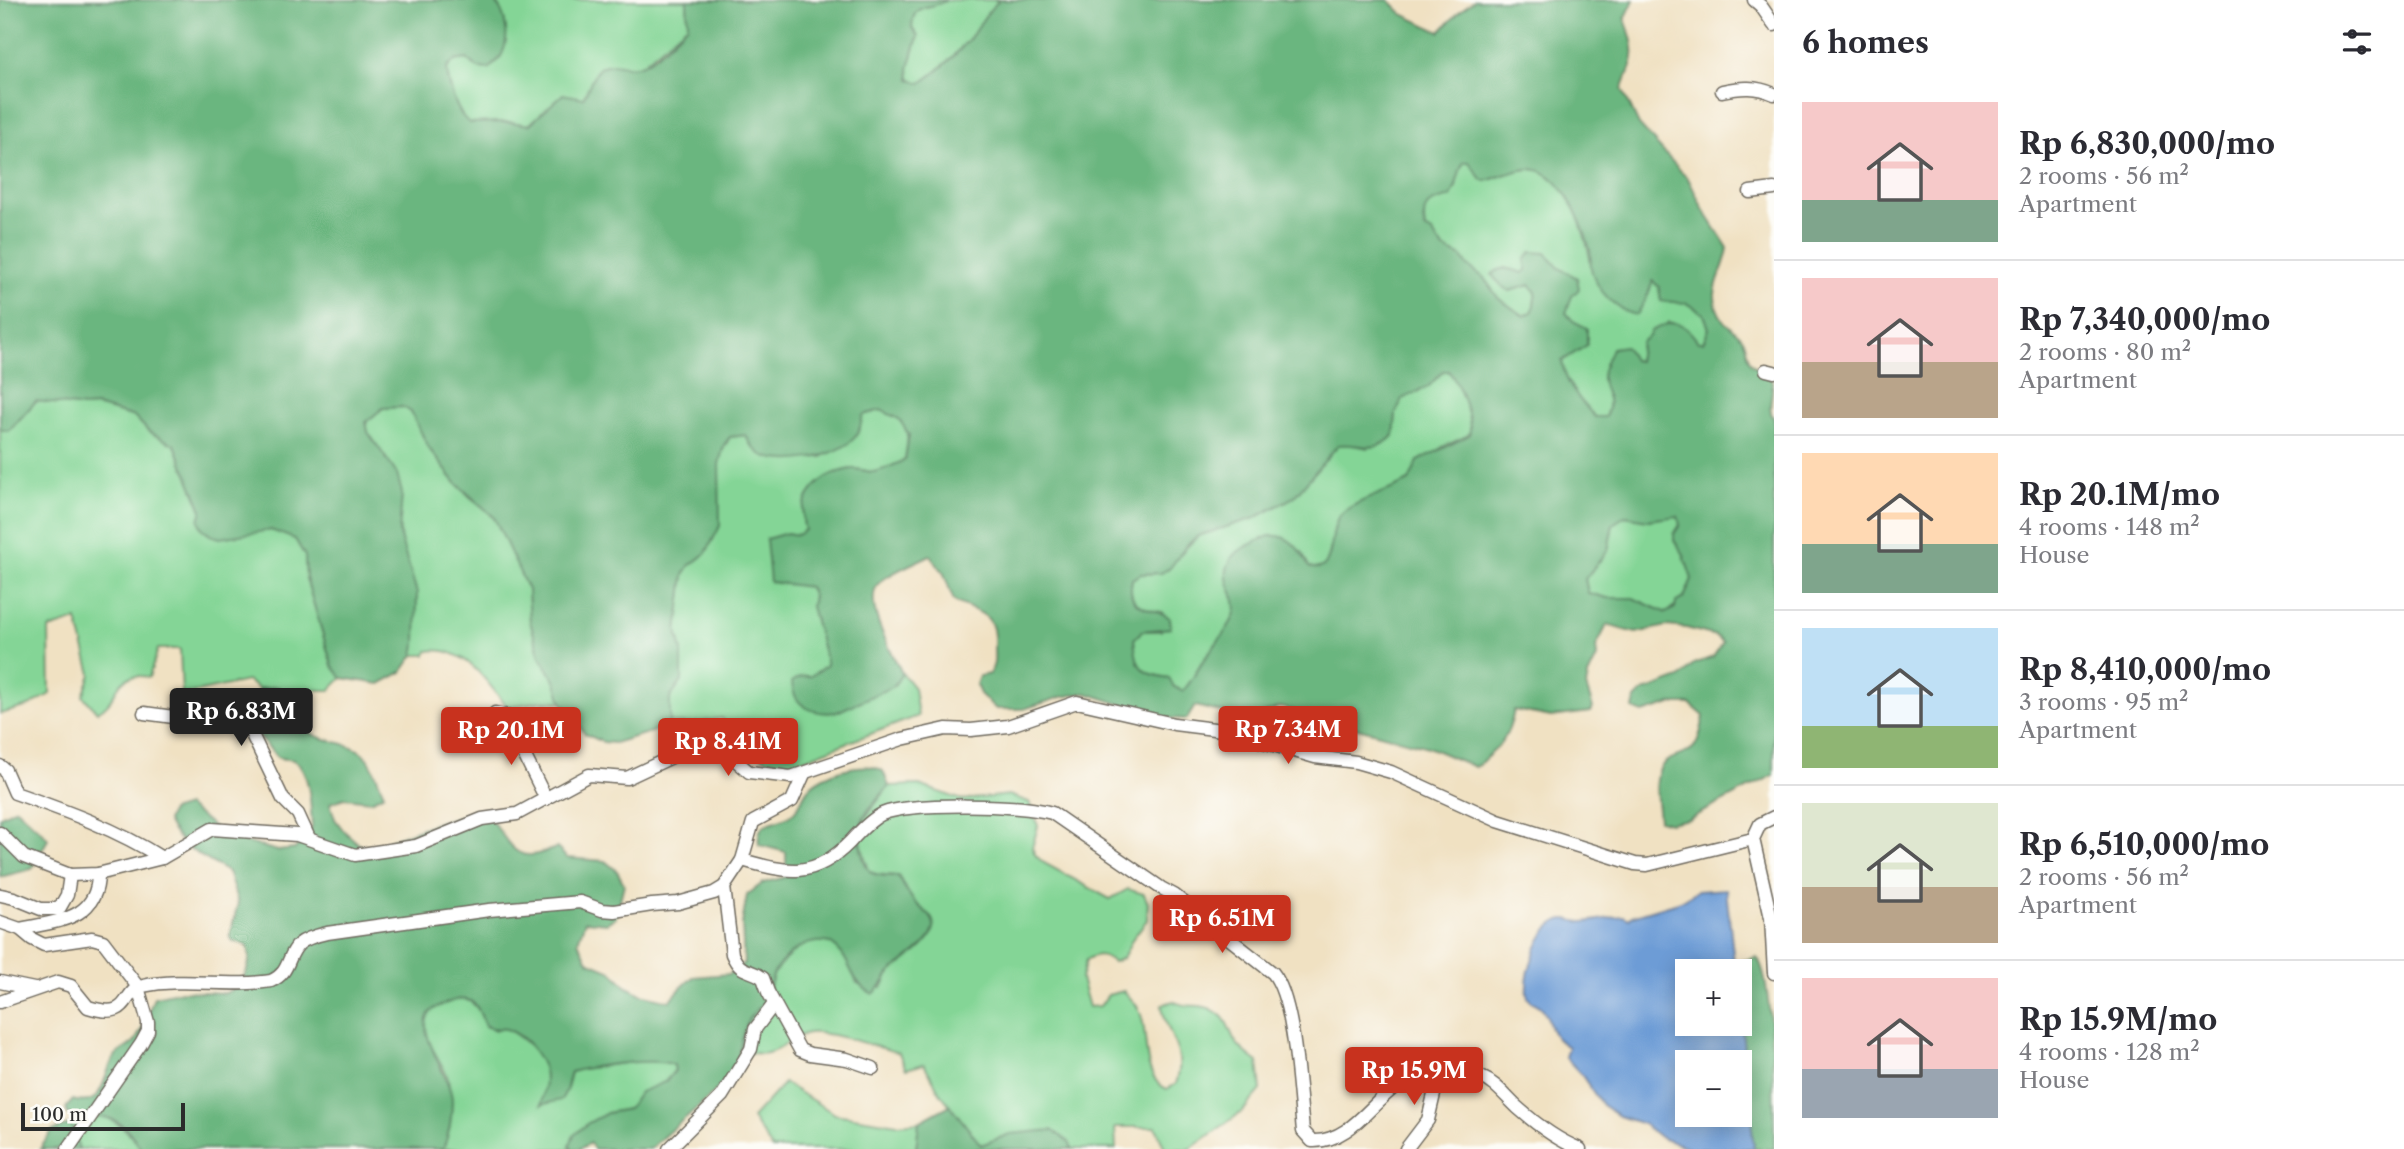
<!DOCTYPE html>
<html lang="en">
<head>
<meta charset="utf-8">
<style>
	body { margin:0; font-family:"Libre Caslon Text",serif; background:#f7f7f7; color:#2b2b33; height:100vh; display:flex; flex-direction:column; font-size:26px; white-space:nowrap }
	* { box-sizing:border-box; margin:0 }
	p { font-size:23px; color:#7c7c81 }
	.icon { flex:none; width:38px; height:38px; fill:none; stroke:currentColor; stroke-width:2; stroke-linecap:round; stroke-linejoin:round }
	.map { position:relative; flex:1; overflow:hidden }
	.panel { display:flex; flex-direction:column; background:#fff; width:630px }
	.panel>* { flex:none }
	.fabs { position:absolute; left:1675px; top:959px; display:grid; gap:14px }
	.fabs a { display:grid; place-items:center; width:77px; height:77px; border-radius:0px; background:#fff; box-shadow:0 4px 18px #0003; font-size:35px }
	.scale { position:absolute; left:21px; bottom:18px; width:164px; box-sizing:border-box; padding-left:7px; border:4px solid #2b2b2b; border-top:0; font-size:19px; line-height:24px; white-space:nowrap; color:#2b2b2b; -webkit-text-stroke:5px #fdfcf7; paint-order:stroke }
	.price { position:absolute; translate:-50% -60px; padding:0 16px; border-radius:7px; background:#c8321e; color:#fff; font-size:23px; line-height:46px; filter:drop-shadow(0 2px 4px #0008) }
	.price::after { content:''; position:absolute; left:50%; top:42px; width:21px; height:16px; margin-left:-10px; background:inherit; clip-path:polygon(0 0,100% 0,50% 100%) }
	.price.selected { background:#222; color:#fff }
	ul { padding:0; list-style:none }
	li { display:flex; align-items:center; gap:21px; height:175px; padding:0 28px }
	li+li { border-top:2px solid #e1e1e2 }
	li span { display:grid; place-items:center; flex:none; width:196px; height:140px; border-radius:0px; color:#555 }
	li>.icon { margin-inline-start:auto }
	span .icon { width:84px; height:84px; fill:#fffc; stroke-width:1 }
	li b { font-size:30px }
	h2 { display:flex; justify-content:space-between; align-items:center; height:84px; padding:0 28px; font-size:30px }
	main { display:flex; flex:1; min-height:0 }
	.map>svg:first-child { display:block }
	.green { fill:#84d596; stroke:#588060; stroke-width:2 }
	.forest { fill:#6bb67f; stroke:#4b7055; stroke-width:2; fill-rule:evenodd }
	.water { fill:#6d9cd6; stroke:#4c6480; stroke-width:2; fill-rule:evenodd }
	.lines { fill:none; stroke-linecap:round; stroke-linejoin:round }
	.minor-casing { stroke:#706b60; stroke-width:15 }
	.minor { stroke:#fff; stroke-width:12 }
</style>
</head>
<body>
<main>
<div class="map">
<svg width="1774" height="1149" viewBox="0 0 1774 1149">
	<rect width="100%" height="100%" fill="#fdfcf7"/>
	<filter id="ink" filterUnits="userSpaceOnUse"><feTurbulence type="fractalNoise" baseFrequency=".0143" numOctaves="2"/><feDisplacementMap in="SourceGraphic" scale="14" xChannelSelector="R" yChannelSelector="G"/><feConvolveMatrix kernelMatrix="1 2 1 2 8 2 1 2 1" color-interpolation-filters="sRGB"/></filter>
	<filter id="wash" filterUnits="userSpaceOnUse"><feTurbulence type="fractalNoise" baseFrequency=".00686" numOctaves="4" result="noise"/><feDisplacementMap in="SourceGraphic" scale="28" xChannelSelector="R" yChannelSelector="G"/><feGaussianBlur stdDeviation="1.57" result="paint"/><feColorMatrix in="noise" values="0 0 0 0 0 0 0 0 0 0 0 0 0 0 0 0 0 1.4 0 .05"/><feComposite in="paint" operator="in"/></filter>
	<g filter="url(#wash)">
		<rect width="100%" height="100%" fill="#f0e1c2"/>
		<g class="green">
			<path d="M494,0H687L688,25L640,66L630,67L621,64L596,72L583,99L563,94L529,125L510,122L469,123C456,113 448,84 447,68L454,61L467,59L478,68L501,56C506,35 509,17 494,0Z"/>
			<path d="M947,0H1000C987,9 980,26 970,38C956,55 939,71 921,83L910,79L909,69L918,36L912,28C913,0 929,11 947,0Z"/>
			<path d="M1469,161L1481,179L1486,181C1499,177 1514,170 1528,169C1568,166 1589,241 1592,272L1647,297L1652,281L1659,287L1661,301L1686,303L1704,314L1709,329L1703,342H1698C1690,331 1682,324 1669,322L1641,342L1638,361L1633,360L1602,377C1607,391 1612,402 1605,417H1595C1580,400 1565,385 1562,361L1587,345L1566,313L1577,278L1559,268L1527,270L1523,273L1505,268L1510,291L1530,285L1536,292L1533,311L1525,316L1499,299L1483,277L1468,266L1462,257L1444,249L1431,232L1425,229L1423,218L1426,207L1456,188L1458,171L1464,162Z"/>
			<path d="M1443,371H1448C1458,380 1474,422 1469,435L1442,447L1409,481L1392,490L1331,541C1330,555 1328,574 1309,567L1302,552L1227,578C1231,588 1238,598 1236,609C1233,627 1217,641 1207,655C1198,667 1193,680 1183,691L1174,687L1169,678C1139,672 1137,669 1134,639L1142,631H1161L1162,612C1140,609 1127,604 1132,579L1141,574L1161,573L1198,536L1320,464L1338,445L1348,444L1368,448L1394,435L1396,413L1402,399L1428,387Z"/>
			<path d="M36,401L84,407L96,406L135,417L149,432L175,445L202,510C188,552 250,530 269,530C277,531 287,536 295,539L305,556L306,578L332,665L342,678L330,690H281L277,687L259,689L247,681L182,695L180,649H158L149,677C111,670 121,701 97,712L83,696L91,674L77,620L49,629L50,694L29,706L0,714V429L9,431Z"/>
			<path d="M403,407L411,412L429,449L455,482L470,497L487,510L499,525L528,590L530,621L540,656L556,682L562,702L543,701L507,707C487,682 465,645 428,651L426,655H414L417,593L401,544L399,523L402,493L368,432L366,422L383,408Z"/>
			<path d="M881,410C911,418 909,434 905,460C896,464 884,470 874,472C867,472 859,468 852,469C822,473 796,498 805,530L797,535L787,533L767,539L809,587L813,596L811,606L827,665L811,676L800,677L876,693L894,686L902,673L914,688L918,716L791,764L768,760L738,742L722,718L690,724L670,723V698L682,681V651L677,631L684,575L689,566L706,553L720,455L730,437L746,435L750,444L775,459L822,457L857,435L863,415Z"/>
			<path d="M1678,515L1680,525L1674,534V540L1683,552L1692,579L1684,598C1677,601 1674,609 1666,613L1633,598H1607L1588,593L1585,579L1608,550L1613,524L1617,521L1625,516L1648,520Z"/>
			<path d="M919,785L962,800L1009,795L1029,802L1038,826L1032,848L1036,856L1044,863L1110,899L1128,889L1144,894L1148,903L1147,920L1133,938L1123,958L1113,962C1103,954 1097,953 1086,960L1081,979L1089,1007L1100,1006L1108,995L1124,991C1128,996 1135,1002 1138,1008C1151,1031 1138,1077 1167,1089L1176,1084C1188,1049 1165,1036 1162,1005L1173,1001C1186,1009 1198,1003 1211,1009C1228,1018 1227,1025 1234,1039C1239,1049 1250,1056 1258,1062L1261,1090L1243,1111L1190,1149H1165L1156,1127H1115L1116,1149H1072L1068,1142L1010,1134L981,1145L941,1094L924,1064L906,1069L899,1053C877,1047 830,1031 809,1033C795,1035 783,1048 771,1052C761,1056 749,1052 739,1050C742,1038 745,1024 752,1014C756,1007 763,1004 766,998C770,989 770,980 775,972C786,956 814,930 834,946C846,955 851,970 857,983L882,988L888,975L918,950L929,915L914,902L898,876L873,874L869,870C852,823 862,823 889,786Z"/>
			<path d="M461,998C477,1002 480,1012 485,1026L495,1030L505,1028C526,1040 547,1057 546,1083C545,1090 543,1098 542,1105L566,1091L571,1072L580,1069C604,1067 653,1055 674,1065L675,1070L665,1082L641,1092L628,1109L607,1113L570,1144L572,1149H443C448,1138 451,1092 448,1079C443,1060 407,1023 436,1007C443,1003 453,1001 461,998Z"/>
			<polygon points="784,1083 835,1114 897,1124 919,1122 916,1149 772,1149 752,1118"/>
			<path d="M104,1116C121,1124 131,1133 141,1149H79L71,1124L75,1119Z"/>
		</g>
		<g class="forest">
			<path d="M0,0H494C506,14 511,38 501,56C498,61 492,65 489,69L478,68L467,59L454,61L447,68C448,84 456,113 469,123L510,122L529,125L563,94L583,98C589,89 592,71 603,66C614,61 625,68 636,66C652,64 675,37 688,25L687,0H947C929,11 913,0 912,28L918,36L909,68L910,79L921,83C939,71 956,55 970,38C980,26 987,9 1000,0H1389L1402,14L1440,32L1460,11L1475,0H1634L1625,19C1638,53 1635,57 1622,89L1639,125L1689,180L1703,209L1728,248C1724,276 1704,291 1723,320C1728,327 1738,331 1743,339C1748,346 1745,357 1752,364C1757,370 1770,373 1772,382C1774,394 1766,408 1774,419V775L1689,819L1669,823L1659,820C1658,805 1653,783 1660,769C1666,756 1684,757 1693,748C1700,741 1702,726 1704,716L1690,704H1671L1643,713L1633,709L1635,699L1642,692L1680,678L1694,664L1713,657L1723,642L1716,636L1686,628L1667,626L1636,633L1607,625L1596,647L1597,657L1588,676L1586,686L1593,708L1590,712L1551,717L1514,710C1509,739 1498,749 1475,767L1428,747L1280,707L1249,719L1195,706L1187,719L1164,718L1086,693L1061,697L1024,709H996L980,694L976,685L979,676L989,674C996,665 994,658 994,647C996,612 982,615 954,601L944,574L930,555C915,563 895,570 881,581C859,599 893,654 902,673L894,686L837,712C814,715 793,707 792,682L800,677L811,676L827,665L811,606L813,596L809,587L770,582L766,539L787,533L797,535L805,530C796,498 820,473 852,469C859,468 867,472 874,472C884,470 896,464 905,460L909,435L899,419L881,410L863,415C861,422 860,431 856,436C840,458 780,468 759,453C753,448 749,442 746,435L730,437L724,445L719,464L720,526L706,553L689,566L684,575L677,631L682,651V681L670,698V723L651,732L614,743L603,742L585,734L562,702L556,682L540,656L530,621L528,590L494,517L455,482L429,448L411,412L403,407L383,408L366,422L368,432L397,474L402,493L399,534L417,593L416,645L414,655L402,672L380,684L342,678L332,665L306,578L305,556L295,539L271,530L220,538L210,535L202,528L199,520L202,510L175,445L149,432L135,417L96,406L84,407L36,401L9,431L0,429ZM1464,162H1469L1481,179L1486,181C1499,177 1514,170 1528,169C1561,167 1583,224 1590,250C1591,257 1590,265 1592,272C1598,291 1617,312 1637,315L1647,297L1653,281L1659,287L1661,301L1686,303L1704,314L1709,329L1703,342H1698C1682,319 1674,319 1651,331L1649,336L1641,342L1638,361L1633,360L1625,346L1612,348C1609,356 1602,368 1602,376C1601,393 1615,397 1605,417H1595C1580,400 1565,385 1562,361L1587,345V328L1573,321L1566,313L1572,296L1579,289L1577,278L1559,268L1546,253L1531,252L1525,260L1527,270L1523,273C1513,270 1500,264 1492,275L1501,286L1509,291L1530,285L1536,292L1533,311L1524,316L1499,299L1483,277L1468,266L1462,257L1444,249L1431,232L1425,229C1421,203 1429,203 1451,197C1458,186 1457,174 1464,162ZM1443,371H1448C1458,380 1474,422 1469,435L1418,461L1409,481C1392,490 1352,502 1340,515C1327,530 1338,577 1309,567C1302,552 1290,533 1270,536C1264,537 1257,542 1251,544C1239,550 1229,557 1227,570C1224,587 1241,598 1234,616C1228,631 1216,643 1207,656C1198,668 1193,680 1183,691L1174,687L1169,678C1140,673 1137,669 1134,639L1142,631L1171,628L1170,618C1152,605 1125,613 1132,579L1141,574L1161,573L1170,568L1188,544L1198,536L1255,518L1294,497L1338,445C1361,442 1374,456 1394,435L1396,413L1402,399L1428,387ZM1625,516L1648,520L1678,516L1680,525L1674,534V540L1683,553L1692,579L1684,598L1676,602L1675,608L1666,613L1633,598H1607L1588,593L1585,579L1608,550L1613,524Z"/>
			<path d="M278,687C289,697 293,716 304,728C321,745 354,739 368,759C375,769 379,783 384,794L371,801L344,798L330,803L335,819L344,831L360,845L372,847C397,838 452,814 476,814C500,814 504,856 530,855C538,855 549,850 557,848L567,858L605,861L617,871L624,884L616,917L607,923L585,921L578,941L588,961L612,971L627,987L641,994L670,1001L681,988L693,977L729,974L744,963L742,924L747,895L763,883L786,877V852L759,845C755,816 779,826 794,812C800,806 803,795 808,789C820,773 866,759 883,771L889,786C882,795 869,807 864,817C857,830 860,860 870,871C875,877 890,875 898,876C903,885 909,896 916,903C922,910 933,915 934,925C936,942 901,962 890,973C883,981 882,988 873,994C846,980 853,957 830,943C807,937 783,955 773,975C770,983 770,994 765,1001C760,1009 752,1011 748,1021C745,1029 742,1038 740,1047C738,1054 740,1061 736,1067C713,1100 678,1121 650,1149H594L590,1143L579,1149H572L570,1144L574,1135L588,1123L607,1113L628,1109L640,1092L665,1082L675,1071L674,1065C656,1057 591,1066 571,1072L566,1091L561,1100L541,1105C547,1075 548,1069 529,1044C524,1038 514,1031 506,1029C498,1027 496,1031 485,1026C481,1017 479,1004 468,1000C460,997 450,1002 442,1005C401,1019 452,1073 452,1101C452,1116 449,1135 443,1149H141C122,1116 110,1115 75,1119L67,1113L66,1108L73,1100C107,1110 102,1071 116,1055C121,1050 129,1047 134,1042C143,1031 149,1011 154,997L182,991L226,993C244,984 254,964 247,945L232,941L230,936L238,903L228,872C203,857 180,848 167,821L171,811L187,806L227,837L278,851L295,849L312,828C311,812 311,767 293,760C287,758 283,760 277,757L258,735L256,703L259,689Z"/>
			<polygon points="16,808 45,835 48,839 32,869 0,877 0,816"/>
			<path d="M1757,957C1774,980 1774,1111 1774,1149H1754L1740,1012V971H1735L1734,963Z"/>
			<polygon points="950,1105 981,1145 1010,1134 1052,1130 1069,1142 1072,1149 916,1149 919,1122"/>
			<polygon points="71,1124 79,1149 40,1149 52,1131"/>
		</g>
		<path class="water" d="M1726,889L1735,971H1687V1024H1740V1012L1754,1149H1693L1661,1138L1643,1124L1619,1116L1602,1105L1581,1074L1565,1057L1568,1047C1544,1032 1555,1025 1542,1008C1537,1002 1528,1003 1527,994C1525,974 1538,932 1556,922C1566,916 1571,921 1582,922C1595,922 1611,917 1624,916L1629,919L1632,916L1678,902L1697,891ZM1687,1062H1740V1115H1687Z"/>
	</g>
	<g filter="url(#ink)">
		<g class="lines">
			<g class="minor-casing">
				<g id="minor">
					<polyline points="1754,0 1761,6 1774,25"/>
					<path d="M1722,91C1741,87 1756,86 1774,94"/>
					<polyline points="1750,192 1774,189"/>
					<polyline points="1766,370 1774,372"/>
					<polyline points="144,713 203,721 207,725 240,719 245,720 283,799 298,814 309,838"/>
					<polyline points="495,713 509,716 513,719 513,732 546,799"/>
					<path d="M0,766L5,770L15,793C66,811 116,829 162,858"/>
					<polyline points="1774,817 1760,824 1753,839 1771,918 1774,973"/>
					<polyline points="0,833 24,857 70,875 98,874 162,858 212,829 297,835 355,855 416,846 482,819 517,814 589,775 627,778 678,754 711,749 723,749 749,772 791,777 902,739 946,729 971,730 1008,726 1077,702 1174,724 1222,730 1315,757 1356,762 1391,772 1498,821 1635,864 1647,865 1753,839"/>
					<path d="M742,860C788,873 814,879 850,842C859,832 870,820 882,814C912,802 1020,804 1052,813L1161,888L1174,895L1273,973C1295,1000 1299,1093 1303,1131L1312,1141C1351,1143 1373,1099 1403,1081C1415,1074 1430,1073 1444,1073C1456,1073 1470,1072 1481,1077C1496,1083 1506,1097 1518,1108C1536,1124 1557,1140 1580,1149"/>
					<path d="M724,887L732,954C741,975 748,967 763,978L768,992L800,1050L810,1054L847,1059L873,1068"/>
					<polyline points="1,895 14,898 41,909 59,909 67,895 70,875"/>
					<polyline points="0,922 20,929 32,939 44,945 92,938 103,941 138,987 148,1022 148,1031 141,1044 68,1149"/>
					<path d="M20,929C55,921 98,921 98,874"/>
					<polyline points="0,982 34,989"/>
					<path d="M0,1002L58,982L71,986L88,1007C134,1021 120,991 143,986C185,977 229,988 271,981C291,972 286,957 299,944C306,938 318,935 327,933L489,910L580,902L602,910L614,911L652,905L678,903L714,893L724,887L742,860L753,822L792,801L804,774"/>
					<polyline points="669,1149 722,1096 751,1049 755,1029 774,1004"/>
					<polyline points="1406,1149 1428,1120 1439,1073"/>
				</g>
			</g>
			<use href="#minor" class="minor"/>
		</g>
	</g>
</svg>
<div class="fabs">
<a>+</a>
<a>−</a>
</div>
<div class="scale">100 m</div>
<b class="price selected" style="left:241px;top:748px">Rp 6.83M</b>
<b class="price" style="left:1288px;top:766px">Rp 7.34M</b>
<b class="price" style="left:511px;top:767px">Rp 20.1M</b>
<b class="price" style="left:728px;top:778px">Rp 8.41M</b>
<b class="price" style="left:1222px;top:955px">Rp 6.51M</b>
<b class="price" style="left:1414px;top:1107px">Rp 15.9M</b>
</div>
<section class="panel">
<h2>6 homes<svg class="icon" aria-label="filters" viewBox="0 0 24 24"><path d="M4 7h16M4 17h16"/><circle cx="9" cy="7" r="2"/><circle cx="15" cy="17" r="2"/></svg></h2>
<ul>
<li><span style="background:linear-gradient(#f6c9c9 70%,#7fa58c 0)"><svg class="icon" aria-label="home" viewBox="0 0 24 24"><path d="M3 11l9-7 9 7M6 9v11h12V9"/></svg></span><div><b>Rp 6,830,000/mo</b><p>2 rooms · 56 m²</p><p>Apartment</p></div></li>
<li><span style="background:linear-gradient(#f6c9c9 60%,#b9a48a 0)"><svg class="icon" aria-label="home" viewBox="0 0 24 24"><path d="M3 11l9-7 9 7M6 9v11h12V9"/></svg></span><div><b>Rp 7,340,000/mo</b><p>2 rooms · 80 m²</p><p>Apartment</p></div></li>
<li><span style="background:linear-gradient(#ffd9b3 65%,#7fa58c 0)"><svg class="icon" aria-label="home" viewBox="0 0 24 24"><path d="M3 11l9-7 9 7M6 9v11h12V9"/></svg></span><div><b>Rp 20.1M/mo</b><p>4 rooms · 148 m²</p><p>House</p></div></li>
<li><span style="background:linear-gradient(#bfe0f5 70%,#8fb573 0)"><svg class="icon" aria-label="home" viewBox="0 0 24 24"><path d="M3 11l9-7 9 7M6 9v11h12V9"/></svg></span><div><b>Rp 8,410,000/mo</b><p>3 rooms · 95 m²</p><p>Apartment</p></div></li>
<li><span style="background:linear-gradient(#dfe7d0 60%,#b9a48a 0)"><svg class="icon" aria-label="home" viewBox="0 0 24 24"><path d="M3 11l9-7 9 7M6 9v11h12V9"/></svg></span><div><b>Rp 6,510,000/mo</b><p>2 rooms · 56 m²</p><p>Apartment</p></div></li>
<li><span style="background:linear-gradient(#f6c9c9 65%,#9aa5b1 0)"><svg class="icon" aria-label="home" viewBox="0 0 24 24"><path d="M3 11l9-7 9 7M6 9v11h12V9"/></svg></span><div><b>Rp 15.9M/mo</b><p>4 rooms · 128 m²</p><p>House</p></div></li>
</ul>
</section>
</main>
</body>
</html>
